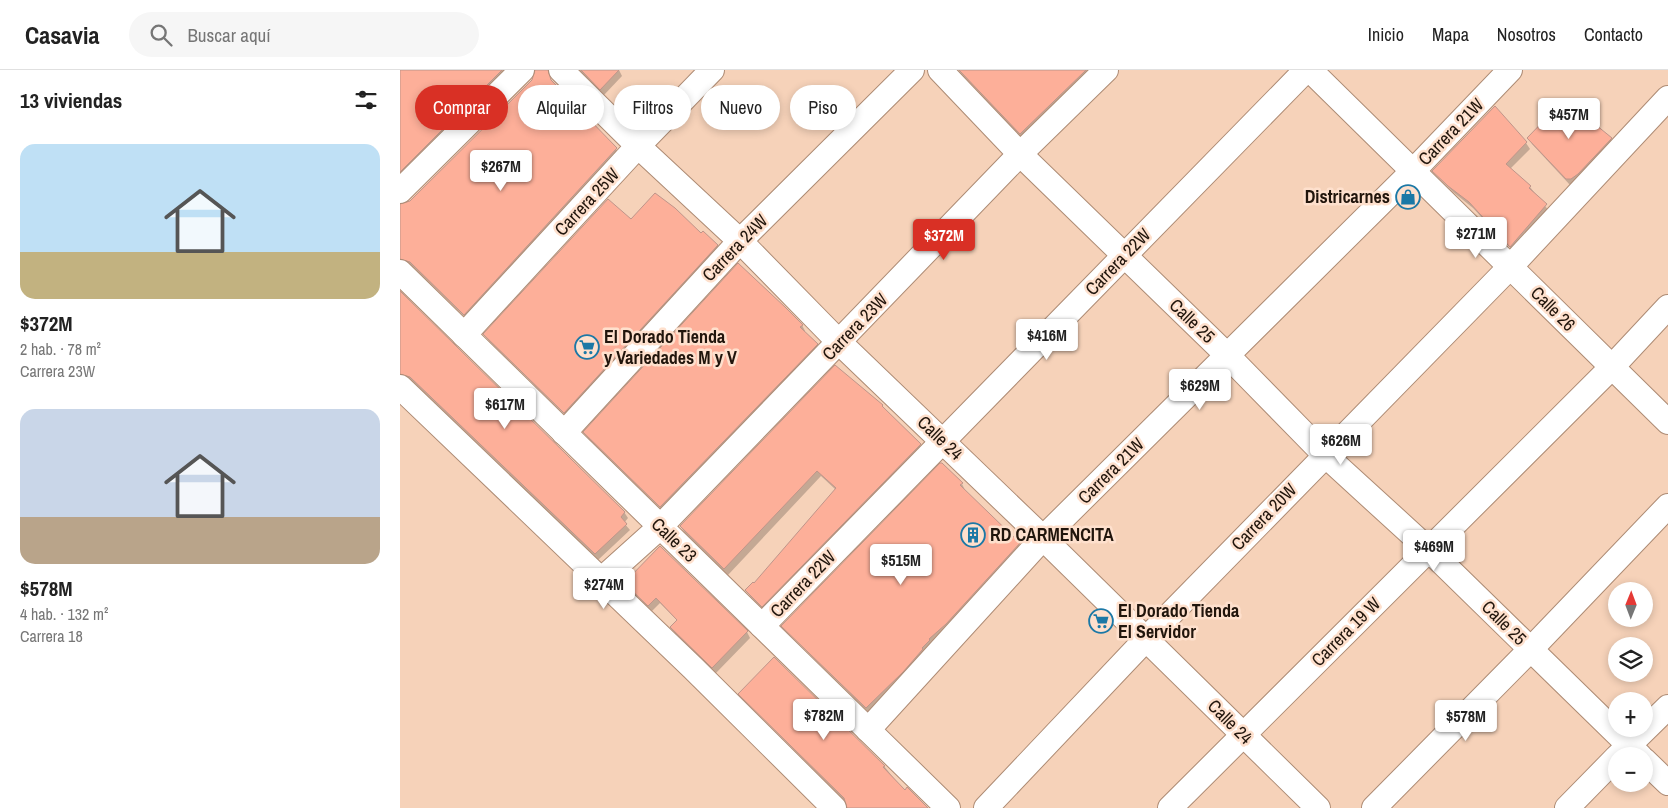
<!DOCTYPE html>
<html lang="es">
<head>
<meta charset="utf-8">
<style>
	body { margin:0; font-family:"Archivo Narrow",sans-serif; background:#f6f6f6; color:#222; height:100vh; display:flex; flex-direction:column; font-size:19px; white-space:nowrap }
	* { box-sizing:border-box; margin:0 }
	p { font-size:16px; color:#767676 }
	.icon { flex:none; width:28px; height:28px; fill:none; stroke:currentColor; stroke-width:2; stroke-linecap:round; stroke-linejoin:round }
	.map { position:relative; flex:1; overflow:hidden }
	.side { display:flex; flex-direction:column; background:#fff; width:400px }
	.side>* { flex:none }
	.top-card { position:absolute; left:15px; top:15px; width:475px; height:45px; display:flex; gap:10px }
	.needle { width:32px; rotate:1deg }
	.tools { position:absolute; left:1208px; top:512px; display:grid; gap:10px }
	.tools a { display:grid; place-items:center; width:45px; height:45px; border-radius:50%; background:#fff; box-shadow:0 2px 8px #0003; font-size:25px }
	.price { position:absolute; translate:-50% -42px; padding:0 11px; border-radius:5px; background:#fff; color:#222; font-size:16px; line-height:32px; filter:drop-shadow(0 1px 2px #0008) }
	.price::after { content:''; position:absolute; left:50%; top:30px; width:15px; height:11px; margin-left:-8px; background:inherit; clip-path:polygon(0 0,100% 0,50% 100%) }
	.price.on { background:#d93025; color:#fff }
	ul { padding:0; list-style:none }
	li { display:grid; align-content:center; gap:10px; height:265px; padding:0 20px }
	li span { display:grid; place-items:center; height:155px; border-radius:15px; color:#555 }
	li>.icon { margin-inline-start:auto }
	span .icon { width:90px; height:90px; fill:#fffc; stroke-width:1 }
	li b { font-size:21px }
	h2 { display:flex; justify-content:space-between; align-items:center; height:60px; padding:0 20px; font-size:21px }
	.tag { padding:0 18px; border-radius:22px; background:#fff; box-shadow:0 2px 8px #0003; font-size:18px; line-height:45px }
	.tag.on { background:#d93025; color:#fff }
	header { display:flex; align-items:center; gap:30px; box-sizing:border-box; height:70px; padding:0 25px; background:#fff; border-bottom:1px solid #e0e0e0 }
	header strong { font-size:24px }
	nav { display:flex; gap:28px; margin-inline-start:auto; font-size:18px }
	.search { width:350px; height:45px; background:#f6f6f6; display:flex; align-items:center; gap:12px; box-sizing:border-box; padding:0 18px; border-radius:28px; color:#767676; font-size:19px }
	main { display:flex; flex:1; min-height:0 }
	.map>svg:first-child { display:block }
	.shadow { fill:#0003 }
	.building { fill:#fdaf99; stroke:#bf958a }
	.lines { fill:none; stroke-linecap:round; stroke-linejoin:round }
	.minor-casing { stroke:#ad8b74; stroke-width:26 }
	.minor { stroke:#fff; stroke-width:24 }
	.labels { text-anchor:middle; stroke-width:5; stroke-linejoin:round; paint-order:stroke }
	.street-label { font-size:18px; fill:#21150c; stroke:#fee0cd }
	.poi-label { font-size:18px; font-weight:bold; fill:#21150c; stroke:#fee0cd; text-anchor:start }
</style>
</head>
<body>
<header>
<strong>Casavia</strong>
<div class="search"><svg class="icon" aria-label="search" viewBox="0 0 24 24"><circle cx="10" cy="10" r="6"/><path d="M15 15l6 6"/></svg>Buscar aquí</div>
<nav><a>Inicio</a><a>Mapa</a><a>Nosotros</a><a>Contacto</a></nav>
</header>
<main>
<section class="side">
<h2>13 viviendas<svg class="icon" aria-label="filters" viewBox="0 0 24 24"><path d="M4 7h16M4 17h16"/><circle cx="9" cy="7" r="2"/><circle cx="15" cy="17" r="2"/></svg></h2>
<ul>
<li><span style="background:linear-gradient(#bfe0f5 70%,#c2b280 0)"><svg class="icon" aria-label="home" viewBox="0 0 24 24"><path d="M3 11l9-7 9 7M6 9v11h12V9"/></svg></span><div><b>$372M</b><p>2 hab. · 78 m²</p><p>Carrera 23W</p></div></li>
<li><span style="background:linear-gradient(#c9d6e8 70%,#b9a48a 0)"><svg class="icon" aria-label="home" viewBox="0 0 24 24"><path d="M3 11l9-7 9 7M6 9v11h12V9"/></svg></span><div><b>$578M</b><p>4 hab. · 132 m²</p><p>Carrera 18</p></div></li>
</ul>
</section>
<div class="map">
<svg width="1268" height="738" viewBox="0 0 1268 738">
	<rect width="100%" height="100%" fill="#f6d2b9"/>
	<g class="shadow">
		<polygon points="0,0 111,0 0,111"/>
		<polygon points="138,0 150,9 181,41 184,47 216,79 220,85 68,250 14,198 0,193 0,136 10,132 133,11"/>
		<polygon points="179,0 219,0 222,6 204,25"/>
		<polygon points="558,0 696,0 624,70"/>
		<polygon points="1094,38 1126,73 1130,79 1110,99 1130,117 1149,141 1114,182 1073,138 1053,122 1038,107 1034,101"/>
		<polygon points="1161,43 1195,55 1211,69 1214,75 1175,115 1170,115 1132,74 1129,68"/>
		<polygon points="231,151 301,164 317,175 321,182 168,348 89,271 85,264"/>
		<polygon points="0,234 224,442 228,448 224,453 230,460 198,490 14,313 7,309 0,310"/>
		<polygon points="402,255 405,261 404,263 417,275 420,281 264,442 188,368 185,362"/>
		<polygon points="482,335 485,341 520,375 523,381 366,542 350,526 347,520 354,514 436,420 421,406 328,505 285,463 281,457"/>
		<polygon points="562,414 565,420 564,421 619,474 622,480 470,644 387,562 383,556"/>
		<polygon points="225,513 347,562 350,568 316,603 275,563 272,557 278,551 260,533 252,541 229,519"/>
		<polygon points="340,624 484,696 505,722 526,738 448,738 449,735 344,630"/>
	</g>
	<g class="building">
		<polygon points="0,0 102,0 0,102"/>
		<polygon points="135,0 148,0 151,10 217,78 64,245 10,192 0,189 0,134 10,131 132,10"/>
		<polygon points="181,0 219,0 200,20"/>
		<polygon points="559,0 686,0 620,64"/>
		<polygon points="1174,30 1196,55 1212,68 1178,104 1171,109 1166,109 1127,68 1157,37 1161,41"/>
		<polygon points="1095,36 1127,72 1106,94 1131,116 1129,118 1147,134 1110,177 1069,132 1048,116 1032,101"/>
		<polygon points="255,123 275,138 301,163 303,161 318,175 164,343 83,264 208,129 231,149"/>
		<polygon points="338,193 385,237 403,255 400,257 418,274 260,437 183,362"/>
		<polygon points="0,221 225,442 221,447 227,454 195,484 10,307 0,304"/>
		<polygon points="435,295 483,335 482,336 521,374 362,537 345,520 353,512 354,513 436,418 417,401 324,499 280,456"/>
		<polygon points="540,393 542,393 563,413 560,415 620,473 546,554 529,569 530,570 522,578 523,579 503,602 466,638 381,556"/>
		<polygon points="260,476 348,561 312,598 270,557 277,550 256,528 248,536 224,513"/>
		<polygon points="374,587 485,696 483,697 505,720 507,717 528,738 447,738 444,728 338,624"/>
	</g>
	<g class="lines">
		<g class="minor-casing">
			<g id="minor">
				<polyline points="161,0 238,76 340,171 440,273 643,468 918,738"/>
				<polyline points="540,0 620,84 828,286 925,385 1029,480 1240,686"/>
				<polyline points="910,0 1268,352"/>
				<polyline points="0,121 122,0"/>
				<polyline points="0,202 548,738"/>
				<polyline points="64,265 238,76 312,0"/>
				<polyline points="0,317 293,598 434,738"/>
				<polyline points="164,363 340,171 512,0"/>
				<polyline points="201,510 260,457 620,84 706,0"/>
				<polyline points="362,556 906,0"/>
				<polyline points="468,660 643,468 1014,100 1110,0"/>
				<polyline points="1218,686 1268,637"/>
				<polyline points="1244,690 1268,713"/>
				<polyline points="586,738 747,568 1111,196 1268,28"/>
				<polyline points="770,738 1211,298 1268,237"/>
				<polyline points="974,738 1131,579 1268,436"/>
				<polyline points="1167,738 1216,688"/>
			</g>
		</g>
		<use href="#minor" class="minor"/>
	</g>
	<defs>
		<g id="shop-ring" transform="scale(1.25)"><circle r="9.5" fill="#fee0cd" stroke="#1b78a6" stroke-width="1.5"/><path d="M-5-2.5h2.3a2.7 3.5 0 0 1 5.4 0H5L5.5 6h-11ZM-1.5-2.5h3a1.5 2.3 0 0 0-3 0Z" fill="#1b78a6"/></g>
		<g id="supermarket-ring" transform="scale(1.25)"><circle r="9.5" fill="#fee0cd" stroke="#1b78a6" stroke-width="1.5"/><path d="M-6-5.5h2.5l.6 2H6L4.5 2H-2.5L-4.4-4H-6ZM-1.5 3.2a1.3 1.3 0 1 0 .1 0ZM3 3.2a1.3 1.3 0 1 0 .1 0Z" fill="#1b78a6"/></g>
		<g id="building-ring" transform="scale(1.25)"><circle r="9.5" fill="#fee0cd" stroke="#1b78a6" stroke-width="1.5"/><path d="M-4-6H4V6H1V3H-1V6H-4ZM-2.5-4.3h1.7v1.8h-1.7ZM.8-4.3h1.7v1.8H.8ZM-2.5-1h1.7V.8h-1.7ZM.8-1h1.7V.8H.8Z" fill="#1b78a6"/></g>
	</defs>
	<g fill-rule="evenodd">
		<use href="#shop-ring" x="1008" y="127"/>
		<use href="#supermarket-ring" x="187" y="277"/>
		<use href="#building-ring" x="573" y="465"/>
		<use href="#supermarket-ring" x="701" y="551"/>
	</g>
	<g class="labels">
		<g class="street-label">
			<text transform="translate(1051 62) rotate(-46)" y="6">Carrera 21W</text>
			<text transform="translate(187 132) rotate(-47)" y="6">Carrera 25W</text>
			<text transform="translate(335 178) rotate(-46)" y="6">Carrera 24W</text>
			<text transform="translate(718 192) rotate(-46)" y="6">Carrera 22W</text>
			<text transform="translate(1153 239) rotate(45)" y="6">Calle 26</text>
			<text transform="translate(792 251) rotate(44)" y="6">Calle 25</text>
			<text transform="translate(455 257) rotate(-46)" y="6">Carrera 23W</text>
			<text transform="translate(540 368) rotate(44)" y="6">Calle 24</text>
			<text transform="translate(711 401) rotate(-45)" y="6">Carrera 21W</text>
			<text transform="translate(864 447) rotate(-46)" y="6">Carrera 20W</text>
			<text transform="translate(274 470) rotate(44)" y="6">Calle 23</text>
			<text transform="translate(403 514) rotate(-46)" y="6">Carrera 22W</text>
			<text transform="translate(1104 553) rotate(45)" y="6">Calle 25</text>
			<text transform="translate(946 562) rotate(-45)" y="6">Carrera 19 W</text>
			<text transform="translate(830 652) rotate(45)" y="6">Calle 24</text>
		</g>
		<g class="poi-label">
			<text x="990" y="133" text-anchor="end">Districarnes</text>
			<text x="204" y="273">El Dorado Tienda<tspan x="204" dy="21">y Variedades M y V</tspan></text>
			<text x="590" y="471">RD CARMENCITA</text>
			<text x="718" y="547">El Dorado Tienda<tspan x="718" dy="21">El Servidor</tspan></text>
		</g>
	</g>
</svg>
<div class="tools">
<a><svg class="needle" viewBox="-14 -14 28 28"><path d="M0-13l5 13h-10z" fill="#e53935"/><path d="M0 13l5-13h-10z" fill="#767676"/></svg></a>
<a><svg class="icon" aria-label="layers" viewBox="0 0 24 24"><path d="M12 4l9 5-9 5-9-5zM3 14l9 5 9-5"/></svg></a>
<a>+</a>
<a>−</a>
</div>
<b class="price" style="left:1169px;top:70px">$457M</b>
<b class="price" style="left:101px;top:122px">$267M</b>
<b class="price" style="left:1076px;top:189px">$271M</b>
<b class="price on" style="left:544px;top:191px">$372M</b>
<b class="price" style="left:647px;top:291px">$416M</b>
<b class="price" style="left:800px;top:341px">$629M</b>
<b class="price" style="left:105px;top:360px">$617M</b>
<b class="price" style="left:941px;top:396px">$626M</b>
<b class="price" style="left:1034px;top:502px">$469M</b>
<b class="price" style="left:501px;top:516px">$515M</b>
<b class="price" style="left:204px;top:540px">$274M</b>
<b class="price" style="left:424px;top:671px">$782M</b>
<b class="price" style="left:1066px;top:672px">$578M</b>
<div class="top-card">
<a class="tag on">Comprar</a>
<a class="tag">Alquilar</a>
<a class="tag">Filtros</a>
<a class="tag">Nuevo</a>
<a class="tag">Piso</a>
</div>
</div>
</main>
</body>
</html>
